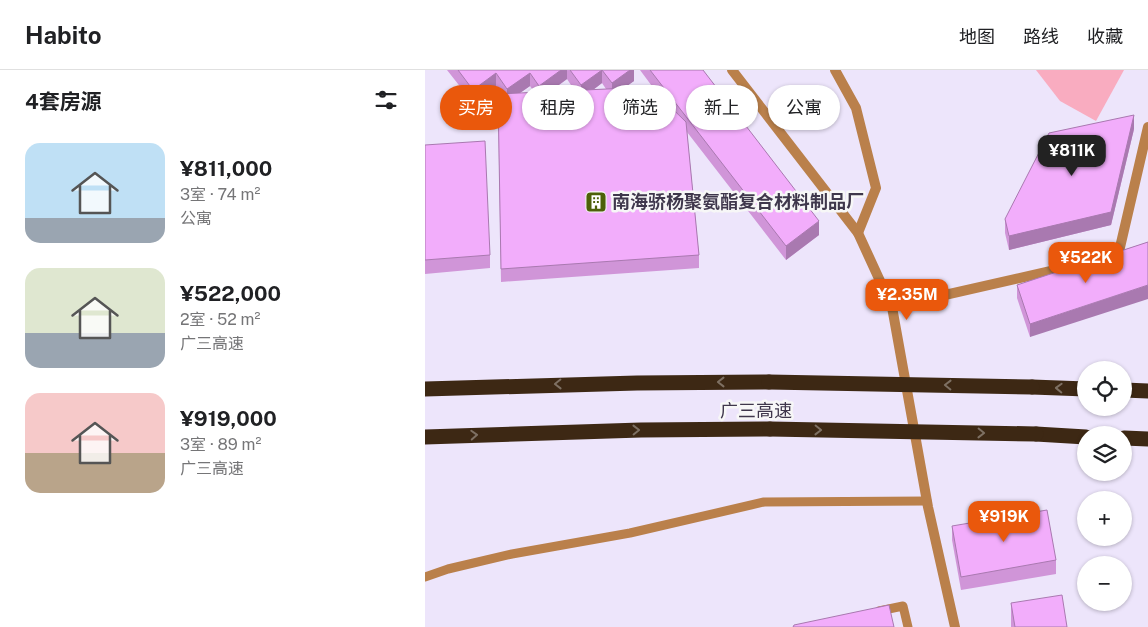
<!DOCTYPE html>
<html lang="zh">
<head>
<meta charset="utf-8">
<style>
	body { margin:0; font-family:"Public Sans","Noto Sans SC",sans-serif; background:#f6f6f6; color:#202124; height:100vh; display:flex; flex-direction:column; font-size:19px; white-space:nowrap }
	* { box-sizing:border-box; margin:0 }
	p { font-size:16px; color:#757577 }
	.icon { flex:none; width:28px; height:28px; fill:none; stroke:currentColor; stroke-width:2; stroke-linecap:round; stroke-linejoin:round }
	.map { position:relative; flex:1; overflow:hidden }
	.sheet { display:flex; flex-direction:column; background:#fff; width:425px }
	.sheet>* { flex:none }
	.top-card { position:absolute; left:15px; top:15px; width:475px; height:45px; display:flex; gap:10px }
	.fabs { position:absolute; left:652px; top:291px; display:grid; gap:10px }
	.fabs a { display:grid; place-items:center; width:55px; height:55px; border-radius:50%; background:#fff; box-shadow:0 1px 4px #0004; font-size:25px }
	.price { position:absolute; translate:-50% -42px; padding:0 11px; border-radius:10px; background:#ea580c; color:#fff; font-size:16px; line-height:32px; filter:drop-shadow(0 1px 2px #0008) }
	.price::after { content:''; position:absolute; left:50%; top:30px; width:15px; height:11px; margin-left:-8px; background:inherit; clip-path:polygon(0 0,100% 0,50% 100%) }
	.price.selected { background:#222; color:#fff }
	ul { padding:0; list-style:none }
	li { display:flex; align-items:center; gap:15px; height:125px; padding:0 25px }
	li span { display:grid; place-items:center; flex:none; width:140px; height:100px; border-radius:15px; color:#555 }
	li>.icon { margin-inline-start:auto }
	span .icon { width:60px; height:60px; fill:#fffc; stroke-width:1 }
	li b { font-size:21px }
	h2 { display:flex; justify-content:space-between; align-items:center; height:60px; padding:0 25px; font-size:21px }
	.chip { padding:0 18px; border-radius:22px; background:#fff; box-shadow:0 1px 4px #0004; font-size:18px; line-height:45px }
	.chip.selected { background:#ea580c; color:#fff }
	header { display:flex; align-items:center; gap:30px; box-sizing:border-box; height:70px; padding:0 25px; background:#fff; border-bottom:1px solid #e0e0e0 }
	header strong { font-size:24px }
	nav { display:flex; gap:28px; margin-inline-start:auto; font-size:18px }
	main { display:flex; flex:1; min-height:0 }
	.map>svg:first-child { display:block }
	.green { fill:#f9acc0 }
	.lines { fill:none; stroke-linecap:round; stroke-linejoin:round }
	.lane { stroke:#ba804b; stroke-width:9 }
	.street { stroke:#ba804b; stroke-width:10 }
	.highway { stroke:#3d2814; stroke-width:15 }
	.highway-bridge { stroke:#3d2814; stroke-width:15 }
	.wall { fill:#d095d8; fill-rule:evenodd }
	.shaded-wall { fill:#a979b0 }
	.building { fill:#f2adfb; stroke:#a979b0 }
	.oneway { stroke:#7e7063 }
	.labels { text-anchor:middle; stroke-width:5; stroke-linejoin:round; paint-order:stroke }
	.poi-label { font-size:18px; font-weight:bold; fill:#3f374c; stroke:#f7f7f7; text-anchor:start }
	.street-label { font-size:18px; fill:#3f374c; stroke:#f7f7f7 }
</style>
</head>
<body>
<header>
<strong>Habito</strong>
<nav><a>地图</a><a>路线</a><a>收藏</a></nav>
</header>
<main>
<section class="sheet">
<h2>4套房源<svg class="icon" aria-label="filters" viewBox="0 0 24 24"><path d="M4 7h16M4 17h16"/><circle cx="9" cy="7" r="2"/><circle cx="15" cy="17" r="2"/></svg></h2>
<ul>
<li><span style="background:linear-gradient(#bfe0f5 75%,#9aa5b1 0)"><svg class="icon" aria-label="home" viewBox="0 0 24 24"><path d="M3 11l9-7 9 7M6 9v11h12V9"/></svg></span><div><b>¥811,000</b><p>3室 · 74 m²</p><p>公寓</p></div></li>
<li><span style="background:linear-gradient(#dfe7d0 65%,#9aa5b1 0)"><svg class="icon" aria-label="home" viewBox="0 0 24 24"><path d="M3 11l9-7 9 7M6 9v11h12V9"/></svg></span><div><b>¥522,000</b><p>2室 · 52 m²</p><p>广三高速</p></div></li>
<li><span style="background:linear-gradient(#f6c9c9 60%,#b9a48a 0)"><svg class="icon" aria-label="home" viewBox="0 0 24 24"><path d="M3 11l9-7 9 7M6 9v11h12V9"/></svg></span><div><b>¥919,000</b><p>3室 · 89 m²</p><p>广三高速</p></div></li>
</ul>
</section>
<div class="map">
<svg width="723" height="557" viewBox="0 0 723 557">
	<rect width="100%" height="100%" fill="#ede5fb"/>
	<polygon class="green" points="611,0 699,0 671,51 635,31"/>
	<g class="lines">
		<g class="lane">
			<polyline points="0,507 23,499 87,484 205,463 339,432 502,431"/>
			<polyline points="454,541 478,536 483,557"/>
		</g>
		<g class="street">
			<polyline points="307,0 433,163 467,237 503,437 530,557"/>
			<polyline points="410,0 431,38 451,118 433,163"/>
			<polyline points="685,188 693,186 723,57"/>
			<polyline points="467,237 661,193"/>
		</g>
		<g class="highway">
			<polyline points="607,317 661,319"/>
			<polyline points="0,319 212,313 344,312"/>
			<polyline points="699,320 723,321"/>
			<polyline points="611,364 661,367"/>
			<polyline points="0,367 216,360 345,359"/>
			<polyline points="699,368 723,369"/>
		</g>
		<g class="highway-bridge">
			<polyline points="344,312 607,317"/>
			<polyline points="345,359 611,364"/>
		</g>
	</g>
	<g class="wall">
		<path d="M22,0H209V11L198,18L235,27L215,0H278L394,165L361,190L262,62L274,185V198L76,212L73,38L76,24L71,17L48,33ZM142,9L150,21L125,22ZM177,13L181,19L168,20ZM105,16L110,23H95Z"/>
		<polygon points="709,59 686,155 584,180 580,163 580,149"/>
		<polygon points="0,75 65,185 65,198 0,204"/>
		<polygon points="723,172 605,267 592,228 592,215"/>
		<polygon points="527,456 631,490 631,504 536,520 527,470"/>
		<polygon points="586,533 642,557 586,557"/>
	</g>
	<g class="shaded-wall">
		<polygon points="136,0 142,0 142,9 114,29 114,16"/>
		<polygon points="177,0 177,13 156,29 156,15"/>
		<polygon points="205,0 209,0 209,11 187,27 187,13"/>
		<polygon points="71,3 71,17 48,33 48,20"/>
		<polygon points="105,3 105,16 82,32 82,19"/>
		<polygon points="709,45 709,59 686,155 584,180 584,166"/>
		<polygon points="394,151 394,165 361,190 361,176"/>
		<polygon points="723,215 723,229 605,267 605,254"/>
	</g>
	<g class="building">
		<polygon points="33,0 136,0 114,16 105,3 82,19 71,3 48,20"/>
		<polygon points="145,0 177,0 156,15"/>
		<polygon points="177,0 205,0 187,13"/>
		<polygon points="225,0 278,0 394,151 361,176"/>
		<polygon points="225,17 261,52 274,185 76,199 73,24"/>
		<polygon points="709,45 686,142 584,166 580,149 624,63"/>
		<polygon points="60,71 65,185 0,190 0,75"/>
		<polygon points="723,172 723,215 605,254 592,215"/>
		<polygon points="622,440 631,490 536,507 527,456"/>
		<polygon points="637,525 642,557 590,557 586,533"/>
		<polygon points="464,535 469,557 368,557 369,555"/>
	</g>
	<defs><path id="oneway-chevron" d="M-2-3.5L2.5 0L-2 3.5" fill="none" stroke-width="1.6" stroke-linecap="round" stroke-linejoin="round" transform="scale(1.25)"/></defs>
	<g class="oneway">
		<use href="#oneway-chevron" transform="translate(296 312) rotate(180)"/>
		<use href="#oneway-chevron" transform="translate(133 314) rotate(179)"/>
		<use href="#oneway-chevron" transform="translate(523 315) rotate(-179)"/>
		<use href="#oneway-chevron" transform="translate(634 318) rotate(-178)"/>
		<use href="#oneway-chevron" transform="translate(211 360) rotate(-1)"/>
		<use href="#oneway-chevron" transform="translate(393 360) rotate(1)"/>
		<use href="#oneway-chevron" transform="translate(556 363) rotate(1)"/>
		<use href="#oneway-chevron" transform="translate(49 365) rotate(-3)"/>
	</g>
	<defs>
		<g id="building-square" transform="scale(1.125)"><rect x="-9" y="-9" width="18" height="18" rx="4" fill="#4d6008" stroke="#f7f7f7"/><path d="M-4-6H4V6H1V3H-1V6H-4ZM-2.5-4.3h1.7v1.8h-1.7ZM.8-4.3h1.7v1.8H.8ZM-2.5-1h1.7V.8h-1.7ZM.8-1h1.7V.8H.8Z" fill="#fff"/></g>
	</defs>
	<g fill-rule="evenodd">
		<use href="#building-square" x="171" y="132"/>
	</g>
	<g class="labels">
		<g class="poi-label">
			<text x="187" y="138">南海骄杨聚氨酯复合材料制品厂</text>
		</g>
		<g class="street-label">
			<text x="331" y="347">广三高速</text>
		</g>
	</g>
</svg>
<div class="fabs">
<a><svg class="icon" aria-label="locate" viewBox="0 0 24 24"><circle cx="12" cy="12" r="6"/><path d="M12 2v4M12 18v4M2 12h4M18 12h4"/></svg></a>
<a><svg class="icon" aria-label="layers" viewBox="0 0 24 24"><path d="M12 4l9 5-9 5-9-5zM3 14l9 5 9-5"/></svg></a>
<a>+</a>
<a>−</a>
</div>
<b class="price selected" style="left:647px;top:107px">¥811K</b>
<b class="price" style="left:661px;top:214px">¥522K</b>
<b class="price" style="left:482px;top:251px">¥2.35M</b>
<b class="price" style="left:579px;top:473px">¥919K</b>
<div class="top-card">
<a class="chip selected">买房</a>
<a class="chip">租房</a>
<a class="chip">筛选</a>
<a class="chip">新上</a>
<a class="chip">公寓</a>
</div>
</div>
</main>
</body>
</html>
